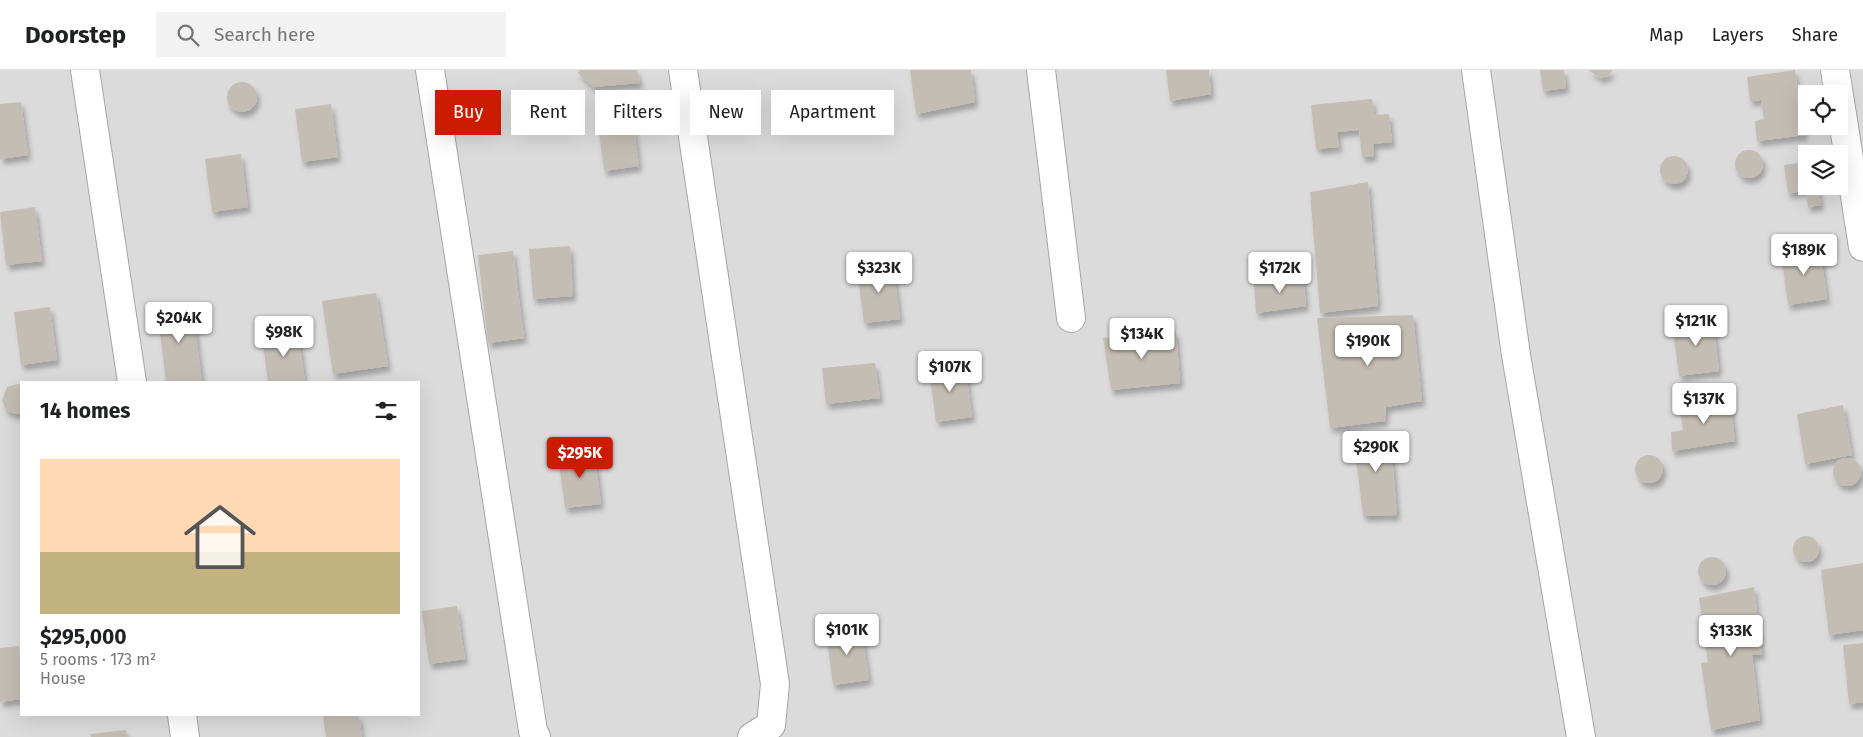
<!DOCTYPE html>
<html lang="en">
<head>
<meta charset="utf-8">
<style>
	body { margin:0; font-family:"Fira Sans",sans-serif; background:#f2f2f2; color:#202124; height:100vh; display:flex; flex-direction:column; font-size:19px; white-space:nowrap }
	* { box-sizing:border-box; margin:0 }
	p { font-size:16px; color:#757577 }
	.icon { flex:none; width:28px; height:28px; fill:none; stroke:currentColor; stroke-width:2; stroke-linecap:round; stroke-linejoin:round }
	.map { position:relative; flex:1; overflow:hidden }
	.side { position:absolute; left:20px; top:311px; width:400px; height:335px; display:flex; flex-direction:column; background:#fff; border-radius:0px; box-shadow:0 5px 20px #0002 }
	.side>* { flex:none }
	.top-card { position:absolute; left:435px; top:20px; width:475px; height:45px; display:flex; gap:10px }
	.tools { position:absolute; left:1798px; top:15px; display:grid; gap:10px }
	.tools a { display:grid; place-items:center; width:50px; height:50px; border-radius:0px; background:#fff; box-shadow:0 5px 20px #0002; font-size:25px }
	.price { position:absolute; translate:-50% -42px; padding:0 11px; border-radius:5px; background:#fff; color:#222; font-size:16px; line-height:32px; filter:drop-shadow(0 1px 2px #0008) }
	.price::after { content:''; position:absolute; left:50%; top:30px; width:15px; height:11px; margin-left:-8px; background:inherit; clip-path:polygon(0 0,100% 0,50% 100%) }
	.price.current { background:#cc1c00; color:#fff }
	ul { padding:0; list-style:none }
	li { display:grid; align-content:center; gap:10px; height:265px; padding:0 20px }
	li+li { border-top:1px solid #e0e0e0 }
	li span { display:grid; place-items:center; height:155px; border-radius:0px; color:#555 }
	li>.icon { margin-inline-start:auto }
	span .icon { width:90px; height:90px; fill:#fffc; stroke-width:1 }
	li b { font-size:21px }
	h2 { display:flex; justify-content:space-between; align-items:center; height:60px; padding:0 20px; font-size:21px }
	.tag { padding:0 18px; border-radius:0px; background:#fff; box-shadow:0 5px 20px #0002; font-size:18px; line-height:45px }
	.tag.current { background:#cc1c00; color:#fff }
	header { display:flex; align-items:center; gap:30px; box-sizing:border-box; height:70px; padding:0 25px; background:#fff; border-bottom:1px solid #e0e0e0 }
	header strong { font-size:24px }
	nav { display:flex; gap:28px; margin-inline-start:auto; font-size:18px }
	.search { width:350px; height:45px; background:#f2f2f2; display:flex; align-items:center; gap:12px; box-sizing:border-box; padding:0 18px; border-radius:0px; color:#757577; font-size:19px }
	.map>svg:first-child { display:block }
	.residential { fill:#dcdbdb; fill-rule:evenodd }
	.building { fill:#c4bdb3; filter:url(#shadow) }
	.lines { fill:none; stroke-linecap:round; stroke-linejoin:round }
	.minor-casing { stroke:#a5a5a5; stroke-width:30 }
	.minor { stroke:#fff; stroke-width:28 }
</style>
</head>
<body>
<header>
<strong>Doorstep</strong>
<div class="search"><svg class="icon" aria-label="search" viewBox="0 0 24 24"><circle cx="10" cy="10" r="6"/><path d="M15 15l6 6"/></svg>Search here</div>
<nav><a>Map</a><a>Layers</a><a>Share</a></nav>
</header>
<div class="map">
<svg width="1863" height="667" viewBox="0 0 1863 667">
	<defs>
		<filter id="shadow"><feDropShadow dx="3" dy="5.5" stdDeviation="2.5" flood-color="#0004"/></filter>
	</defs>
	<rect width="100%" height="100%" fill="#f0ede4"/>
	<path class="residential" d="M0,0H1863V667H0ZM1806,24H1839V56H1806ZM1806,84H1839V116H1806ZM21,312H419V645H21Z"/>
	<g class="building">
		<polygon points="580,0 637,0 640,13 593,17 578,3"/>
		<polygon points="910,0 971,0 975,32 916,44"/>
		<polygon points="1166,0 1209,0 1211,24 1170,31"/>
		<polygon points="1540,0 1564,0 1566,18 1543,21"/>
		<polygon points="1588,0 1613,0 1608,6 1600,8"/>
		<polygon points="1795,0 1805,65 1757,71 1755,51 1764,49 1761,30 1750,31 1747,7"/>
		<circle cx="242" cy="27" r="15"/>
		<polygon points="1372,29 1374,45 1389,44 1392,72 1373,74 1374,86 1362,87 1359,60 1337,62 1339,77 1316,79 1311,35"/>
		<polygon points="21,32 28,85 0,89 0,34"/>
		<polygon points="331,34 338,87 302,92 295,39"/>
		<polygon points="632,42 639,96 604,101 597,47"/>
		<circle cx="1749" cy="94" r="14"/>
		<polygon points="241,84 248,137 212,142 205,89"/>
		<circle cx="1674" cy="100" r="14"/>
		<polygon points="1806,92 1806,116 1818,116 1821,135 1808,137 1806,121 1788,123 1784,95"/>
		<polygon points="1368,112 1378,236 1320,243 1310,122"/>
		<polygon points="35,137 42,191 6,195 0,142"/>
		<polygon points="570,176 573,226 533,229 529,179"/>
		<polygon points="1820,178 1827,229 1788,235 1781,183"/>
		<polygon points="513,181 524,268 488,273 478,185"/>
		<polygon points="893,195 900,249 864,253 857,200"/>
		<polygon points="1303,205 1306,236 1256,243 1254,213"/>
		<polygon points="376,223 388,296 333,304 322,231"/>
		<polygon points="192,233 202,312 166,312 157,237"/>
		<polygon points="50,237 57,290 21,295 14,242"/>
		<polygon points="1413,245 1422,331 1386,337 1385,351 1330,358 1317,248"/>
		<polygon points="1713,248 1719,301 1679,306 1672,253"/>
		<polygon points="1176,261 1180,313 1111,320 1103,268"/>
		<polygon points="298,262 305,312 268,312 262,267"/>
		<polygon points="875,293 880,328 826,334 822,298"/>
		<polygon points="965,294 972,347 936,352 929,298"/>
		<polygon points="17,314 21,314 21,343 15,344 6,340 2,331 7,317"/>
		<polygon points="1730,329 1735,371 1672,381 1671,362 1683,360 1680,336"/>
		<polygon points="1843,335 1852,385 1805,394 1797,344"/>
		<polygon points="1390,361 1397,445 1363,446 1353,362"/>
		<polygon points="594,380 601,434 565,438 558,385"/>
		<circle cx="1649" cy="399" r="14"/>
		<circle cx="1847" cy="402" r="14"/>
		<circle cx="1806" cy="479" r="13"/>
		<circle cx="1712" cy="501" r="14"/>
		<polygon points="1863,493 1863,560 1829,565 1821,500"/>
		<polygon points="1754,517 1762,584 1752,585 1760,650 1711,660 1701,593 1708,592 1699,528"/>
		<polygon points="457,536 465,589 429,594 422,541"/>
		<polygon points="861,557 869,610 833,615 826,562"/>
		<polygon points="1863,573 1863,632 1849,634 1843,575"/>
		<polygon points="19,576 21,629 0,632 0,578"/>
		<polygon points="323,645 359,645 362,667 326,667"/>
		<polygon points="126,660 127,667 91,667 90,664"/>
	</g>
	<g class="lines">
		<g class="minor-casing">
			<g id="minor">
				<polyline points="85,0 132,312"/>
				<polyline points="430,0 533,661 536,667"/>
				<polyline points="683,0 775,614 771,655 752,667"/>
				<polyline points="1041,0 1071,248"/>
				<polyline points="1476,0 1516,285 1581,667"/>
				<polyline points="1835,0 1863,177"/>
				<polyline points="182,645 185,667"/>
			</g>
		</g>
		<use href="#minor" class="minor"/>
	</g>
</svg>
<div class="tools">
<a><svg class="icon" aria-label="locate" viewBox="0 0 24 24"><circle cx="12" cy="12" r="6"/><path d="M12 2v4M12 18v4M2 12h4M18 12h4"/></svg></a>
<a><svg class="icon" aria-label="layers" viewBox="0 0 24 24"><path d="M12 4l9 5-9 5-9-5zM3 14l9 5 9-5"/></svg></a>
</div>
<b class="price" style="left:1804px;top:206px">$189K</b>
<b class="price" style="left:879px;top:224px">$323K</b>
<b class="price" style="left:1280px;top:224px">$172K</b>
<b class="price" style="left:179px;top:274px">$204K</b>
<b class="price" style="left:1696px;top:277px">$121K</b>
<b class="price" style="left:284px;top:288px">$98K</b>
<b class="price" style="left:1142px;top:290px">$134K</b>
<b class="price" style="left:1368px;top:297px">$190K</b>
<b class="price" style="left:950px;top:323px">$107K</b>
<b class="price" style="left:1704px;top:355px">$137K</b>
<b class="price" style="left:1376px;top:403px">$290K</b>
<b class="price current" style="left:580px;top:409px">$295K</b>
<b class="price" style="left:847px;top:586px">$101K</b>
<b class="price" style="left:1731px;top:587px">$133K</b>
<div class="top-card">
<a class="tag current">Buy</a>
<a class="tag">Rent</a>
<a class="tag">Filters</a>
<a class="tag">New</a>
<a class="tag">Apartment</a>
</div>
<section class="side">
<h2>14 homes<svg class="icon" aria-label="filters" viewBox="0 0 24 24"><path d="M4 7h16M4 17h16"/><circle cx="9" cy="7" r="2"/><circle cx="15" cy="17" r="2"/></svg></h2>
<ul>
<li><span style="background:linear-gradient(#ffd9b3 60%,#c2b280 0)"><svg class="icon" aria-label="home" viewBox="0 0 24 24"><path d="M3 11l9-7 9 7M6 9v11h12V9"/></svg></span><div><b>$295,000</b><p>5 rooms · 173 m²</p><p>House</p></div></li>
</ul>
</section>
</div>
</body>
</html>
